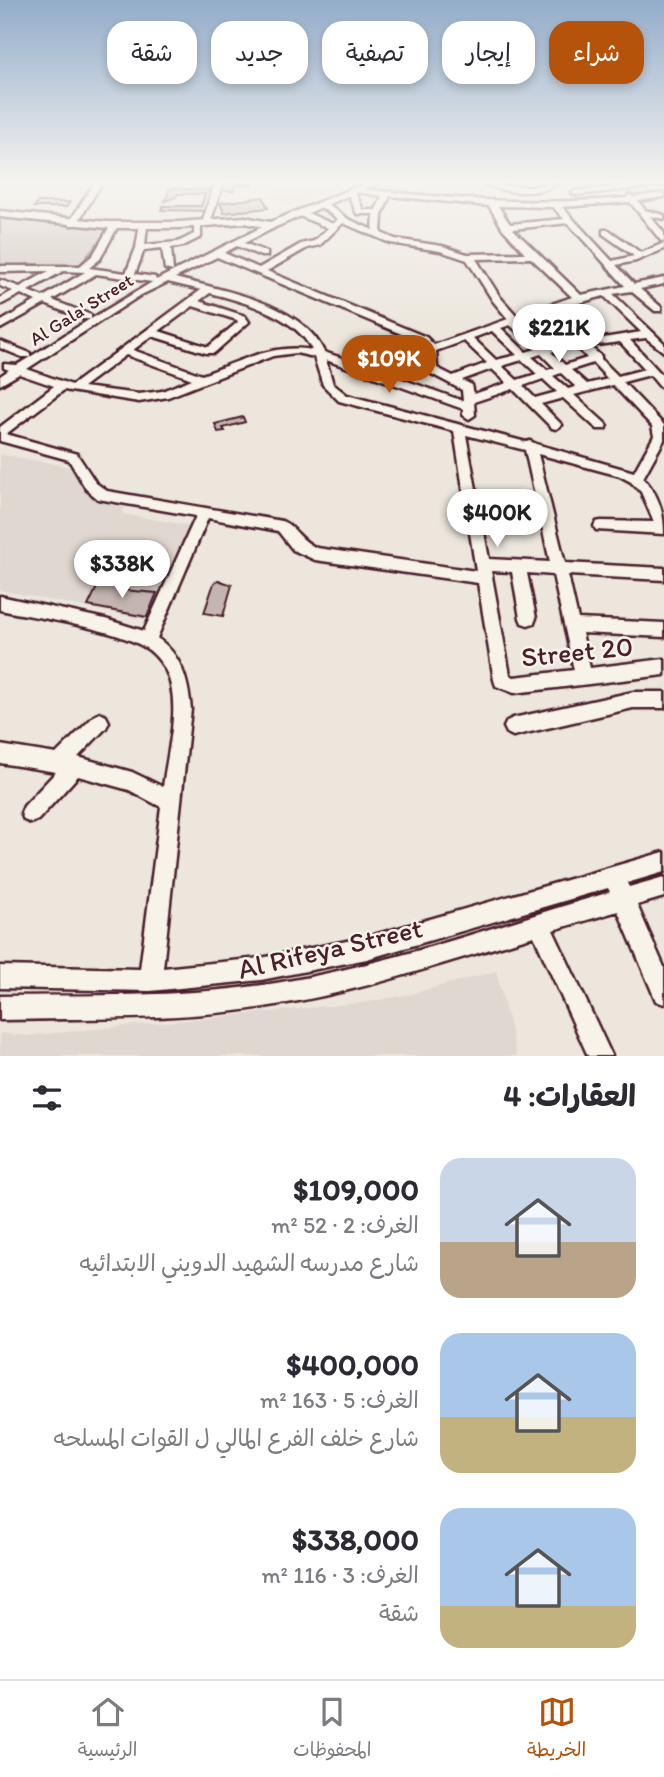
<!DOCTYPE html>
<html lang="ar">
<head>
<meta charset="utf-8">
<style>
	body { margin:0; font-family:Itim,"Playpen Sans Arabic",sans-serif; background:#f2f2f3; color:#2b2b33; direction:rtl; height:100vh; display:flex; flex-direction:column; font-size:26px; white-space:nowrap }
	* { box-sizing:border-box; margin:0 }
	p { font-size:23px; color:#7c7c81 }
	.icon { flex:none; width:38px; height:38px; fill:none; stroke:currentColor; stroke-width:2; stroke-linecap:round; stroke-linejoin:round }
	.map { position:relative; height:1056px; overflow:hidden; direction:ltr }
	.drawer { display:flex; flex-direction:column; background:#fff; flex:1 }
	.drawer>* { flex:none }
	.guide { position:absolute; left:21px; top:21px; width:623px; height:63px; direction:rtl; display:flex; gap:14px }
	.price { position:absolute; translate:-50% -60px; padding:0 16px; border-radius:24px; background:#fff; color:#222; font-size:23px; line-height:46px; filter:drop-shadow(0 2px 4px #0008) }
	.price::after { content:''; position:absolute; left:50%; top:42px; width:21px; height:16px; margin-left:-10px; background:inherit; clip-path:polygon(0 0,100% 0,50% 100%) }
	.price.current { background:#b45309; color:#fff }
	ul { padding:0; list-style:none }
	li { display:flex; align-items:center; gap:21px; height:175px; padding:0 28px }
	li span { display:grid; place-items:center; flex:none; width:196px; height:140px; border-radius:21px; color:#555 }
	li>.icon { margin-inline-start:auto }
	span .icon { width:84px; height:84px; fill:#fffc; stroke-width:1 }
	li b { font-size:30px }
	h2 { display:flex; justify-content:space-between; align-items:center; height:84px; padding:0 28px; font-size:30px }
	.chip { padding:0 24px; border-radius:21px; background:#fff; box-shadow:0 4px 10px #0003; font-size:24px; line-height:63px }
	.chip.current { background:#b45309; color:#fff }
	.tab-bar { display:flex; justify-content:space-around; align-items:center; height:98px; border-top:2px solid #e1e1e2; background:#fff; font-size:19px; color:#7c7c81 }
	.tab-bar a { display:grid; justify-items:center; gap:4px }
	.tab-bar .current { color:#b45309 }
	.map>svg:first-child { display:block }
	.built { fill:#e0d7d0 }
	.green { fill:#d5c9c2; stroke:#907476; stroke-width:2 }
	.building { fill:#c4b5b0; stroke:#4a1f2b; stroke-width:2 }
	.lines { fill:none; stroke-linecap:round; stroke-linejoin:round }
	.minor-casing { stroke:#4a1f2b; stroke-width:5 }
	.major-casing { stroke:#4a1f2b; stroke-width:5 }
	.minor { fill:#f7f3e8; fill-rule:evenodd }
	.major { fill:#f7f3e8; fill-rule:evenodd }
	.labels { text-anchor:middle; stroke-width:5; stroke-linejoin:round; paint-order:stroke }
	.far-street-label { font-size:19px; fill:#4a1f2b; stroke:#f7f3e8 }
	.near-street-label { font-size:28px; fill:#4a1f2b; stroke:#f7f3e8 }
</style>
</head>
<body>
<div class="map">
<svg width="664" height="1056" viewBox="0 0 664 1056">
	<rect width="100%" height="100%" fill="#ece6dd"/>
	<filter id="ink" filterUnits="userSpaceOnUse"><feTurbulence type="fractalNoise" baseFrequency=".0143" numOctaves="2"/><feDisplacementMap in="SourceGraphic" scale="14" xChannelSelector="R" yChannelSelector="G"/><feConvolveMatrix kernelMatrix="1 2 1 2 8 2 1 2 1" color-interpolation-filters="sRGB"/></filter>
	<g filter="url(#ink)">
		<g class="built">
			<polygon points="301,183 334,191 290,206 266,195"/>
			<polygon points="0,454 70,467 97,500 125,505 122,514 192,526 153,621 0,590"/>
			<polygon points="496,971 517,1056 0,1056 0,1033 26,1036 369,1002 411,994"/>
		</g>
		<polygon class="green" points="2,216 106,227 108,231 79,266 28,264 0,268 0,218"/>
		<g class="building">
			<polygon points="211,183 217,183 208,211 161,210 163,206 201,206 205,194 178,194 176,197 165,201 170,188 209,190"/>
			<polygon points="221,183 252,183 252,185 235,185 234,191 219,191"/>
			<polygon points="263,197 268,208 224,213 220,203"/>
			<polygon points="38,202 70,202 67,207 34,207"/>
			<polygon points="243,417 245,422 223,428 225,431 218,432 215,424"/>
			<polygon points="218,580 232,585 223,616 204,613 214,583"/>
			<polygon points="99,583 123,586 121,590 157,593 147,617 88,606"/>
		</g>
		<g class="lines">
			<g class="minor-casing">
				<g id="minor">
					<polygon points="94,183 102,183 76,225 70,225 69,223"/>
					<polygon points="215,183 223,183 211,220 207,222 203,220"/>
					<path d="M482,183L529,187L558,183C539,197 502,193 482,183Z"/>
					<polygon points="652,183 664,183 664,185 576,195 572,193 576,191"/>
					<path d="M356,188C446,199 535,206 626,198L630,195L634,197L664,193V197L638,201L645,210L664,215V219L650,216L664,233V242L661,241L630,202L562,207L612,261L634,256L603,234V230H609L641,253L664,243V249L636,261L616,265L634,284L664,278V284L640,289L661,307V311H655L631,291L613,294L664,343V352L646,338L630,340L664,377V388L660,387L650,375L623,382L664,425V440L643,478C659,494 664,513 664,534L596,530L594,526L596,522L601,521L654,522L641,492L631,482L620,476L538,454L565,563L664,568V580L568,575L578,619L664,623V637L582,633L590,668L664,659V675L514,693L496,686L494,680L478,583L315,560L293,550L278,531L208,518L157,638C182,655 188,681 191,709L163,968L261,958L367,937L664,852V872L627,883L629,887L664,877V897L637,905L664,967V1004L656,1001L618,911L553,930L612,1056H588L534,936C449,961 364,991 276,1005C185,1021 92,1018 0,1020V996C92,995 185,998 276,983C388,965 501,924 610,892L608,888L367,959L261,980L150,991L0,988V966L140,969L161,807L129,790L78,776L38,820L31,823L24,820L21,813L24,806L56,772L0,763V745L56,754L94,716L100,713L106,716L109,722L106,728L78,757L132,772L163,787C167,755 178,717 171,686C168,671 160,659 149,650C120,629 38,618 0,610V596L105,619L144,631L196,516L98,499L86,489L69,460L0,441V427L54,386L19,374L0,385V376L9,370L4,368V364L17,365L30,357H22L0,348V341L30,353V357L90,319H83L45,304L0,329V322L36,301L21,294L0,305V298L13,291L0,286V280L20,287L49,271L0,272V266H80L93,255L110,226L114,224L118,226L100,259L89,268L126,273L136,248L140,224L147,226L145,245L178,242L194,234V224L201,222V237L183,246L171,248L173,271L165,269L162,248L144,250L135,274L155,277L156,280L268,224H274V228L244,243L267,252V256H261L237,246L224,253L259,268L301,244L314,241L328,228L297,215V211H303L333,224L338,219L319,206V202H325L348,219L373,230L374,214H357L347,192ZM355,192H356L382,196L376,210H363ZM390,196L489,206L503,229L525,253L467,254L442,246L395,239L381,233L382,215ZM498,206L553,207L564,219L510,224ZM343,223L390,243L440,251L467,260L493,301L508,319L434,345L426,337L267,271L307,248L320,245ZM568,223L625,286L581,295L513,229ZM217,257L418,341L425,348L426,362C396,347 393,352 363,365L324,352C302,303 222,290 175,278ZM531,258L572,297L517,316L500,297L476,259ZM63,271L85,272L43,297L28,291ZM96,274L152,282L154,281L91,319V315L52,300ZM168,282L201,290L72,385L27,369L141,295ZM210,293C244,302 295,315 312,350C273,343 238,362 202,375L133,350L152,336L206,353H214L249,322L245,316L199,301ZM604,296L641,332L585,341L554,310ZM193,306L237,320L238,322L208,347L159,331ZM545,313L570,339L545,347L518,322ZM510,325L536,349L526,352L501,328ZM492,331L517,355L496,360L473,338ZM464,341L487,363L453,376L437,368L436,351ZM620,342L645,369L618,376L601,359V356L589,346ZM575,345L587,358L565,365L551,352ZM296,353L314,357L323,385L339,401L454,431L476,571L317,548C299,540 296,527 282,521L107,491L96,483L77,454L6,434L64,390L139,402L168,397L273,356ZM541,354L555,368L547,370L532,357ZM126,355L192,379L162,391L139,394L83,387ZM401,358L462,390L463,401L374,369L394,359ZM326,360L463,409V415L469,419L475,415L474,402L513,389L552,428L556,429L562,425L541,404L563,398L597,429H605L607,426L605,423L574,395L613,385L652,426L654,436L634,472L536,444L530,441L526,442L347,395L333,384ZM522,360L537,374L517,380L502,366ZM593,363L608,379L587,384L571,370ZM492,369L507,383L474,394L472,385L462,380ZM561,373L576,387L568,389L553,376ZM543,379L557,392L535,398L523,386ZM466,435L525,450L550,562L489,559ZM491,571L512,572L520,618L522,623L528,625L534,623L536,618L527,573L553,575L574,670L514,677L510,675Z"/>
					<polygon points="633,692 664,692 664,708 633,708 513,736 507,733 504,727 507,721 513,718"/>
				</g>
			</g>
			<g class="major-casing">
				<polygon id="major" points="365,183 378,183 271,229 245,223 179,228 108,228 0,217 0,211 108,222 179,222 245,217 270,222"/>
			</g>
			<use href="#minor" class="minor"/>
			<use href="#major" class="major"/>
		</g>
	</g>
	<linearGradient id="sky" x2="0" y2="1"><stop stop-color="#93acca"/><stop offset="0.55" stop-color="#f6f4f0"/><stop offset="1" stop-color="#f6f4f0" stop-opacity="0"/></linearGradient>
	<rect width="664" height="331" fill="url(#sky)"/>
	<g class="labels">
		<g class="far-street-label">
			<text transform="translate(81 309) rotate(-32)" y="7">Al Gala' Street</text>
		</g>
		<g class="near-street-label">
			<text transform="translate(577 651) rotate(-6)" y="10">Street 20</text>
			<text transform="translate(330 948) rotate(-13)" y="10">Al Rifeya Street</text>
		</g>
	</g>
</svg>
<b class="price" style="left:559px;top:364px">$221K</b>
<b class="price current" style="left:389px;top:395px">$109K</b>
<b class="price" style="left:497px;top:549px">$400K</b>
<b class="price" style="left:122px;top:600px">$338K</b>
<div class="guide">
<a class="chip current">شراء</a>
<a class="chip">إيجار</a>
<a class="chip">تصفية</a>
<a class="chip">جديد</a>
<a class="chip">شقة</a>
</div>
</div>
<section class="drawer">
<h2>العقارات: 4<svg class="icon" aria-label="filters" viewBox="0 0 24 24"><path d="M4 7h16M4 17h16"/><circle cx="9" cy="7" r="2"/><circle cx="15" cy="17" r="2"/></svg></h2>
<ul>
<li><span style="background:linear-gradient(#c9d6e8 60%,#b9a48a 0)"><svg class="icon" aria-label="home" viewBox="0 0 24 24"><path d="M3 11l9-7 9 7M6 9v11h12V9"/></svg></span><div><b>$109,000</b><p>الغرف: 2 · 52 m²</p><p>شارع مدرسه الشهيد الدويني الابتدائيه</p></div></li>
<li><span style="background:linear-gradient(#a9c7e8 60%,#c2b280 0)"><svg class="icon" aria-label="home" viewBox="0 0 24 24"><path d="M3 11l9-7 9 7M6 9v11h12V9"/></svg></span><div><b>$400,000</b><p>الغرف: 5 · 163 m²</p><p>شارع خلف الفرع المالي ل القوات المسلحه</p></div></li>
<li><span style="background:linear-gradient(#a9c7e8 70%,#c2b280 0)"><svg class="icon" aria-label="home" viewBox="0 0 24 24"><path d="M3 11l9-7 9 7M6 9v11h12V9"/></svg></span><div><b>$338,000</b><p>الغرف: 3 · 116 m²</p><p>شقة</p></div></li>
</ul>
</section>
<nav class="tab-bar">
<a class="current"><svg class="icon" aria-label="map" viewBox="0 0 24 24"><path d="M3 6l6-2 6 2 6-2v14l-6 2-6-2-6 2zM9 4v14M15 6v14"/></svg>الخريطة</a>
<a><svg class="icon" aria-label="saved" viewBox="0 0 24 24"><path d="M7 4h10v16l-5-4-5 4z"/></svg>المحفوظات</a>
<a><svg class="icon" aria-label="home" viewBox="0 0 24 24"><path d="M3 11l9-7 9 7M6 9v11h12V9"/></svg>الرئيسية</a>
</nav>
</body>
</html>
